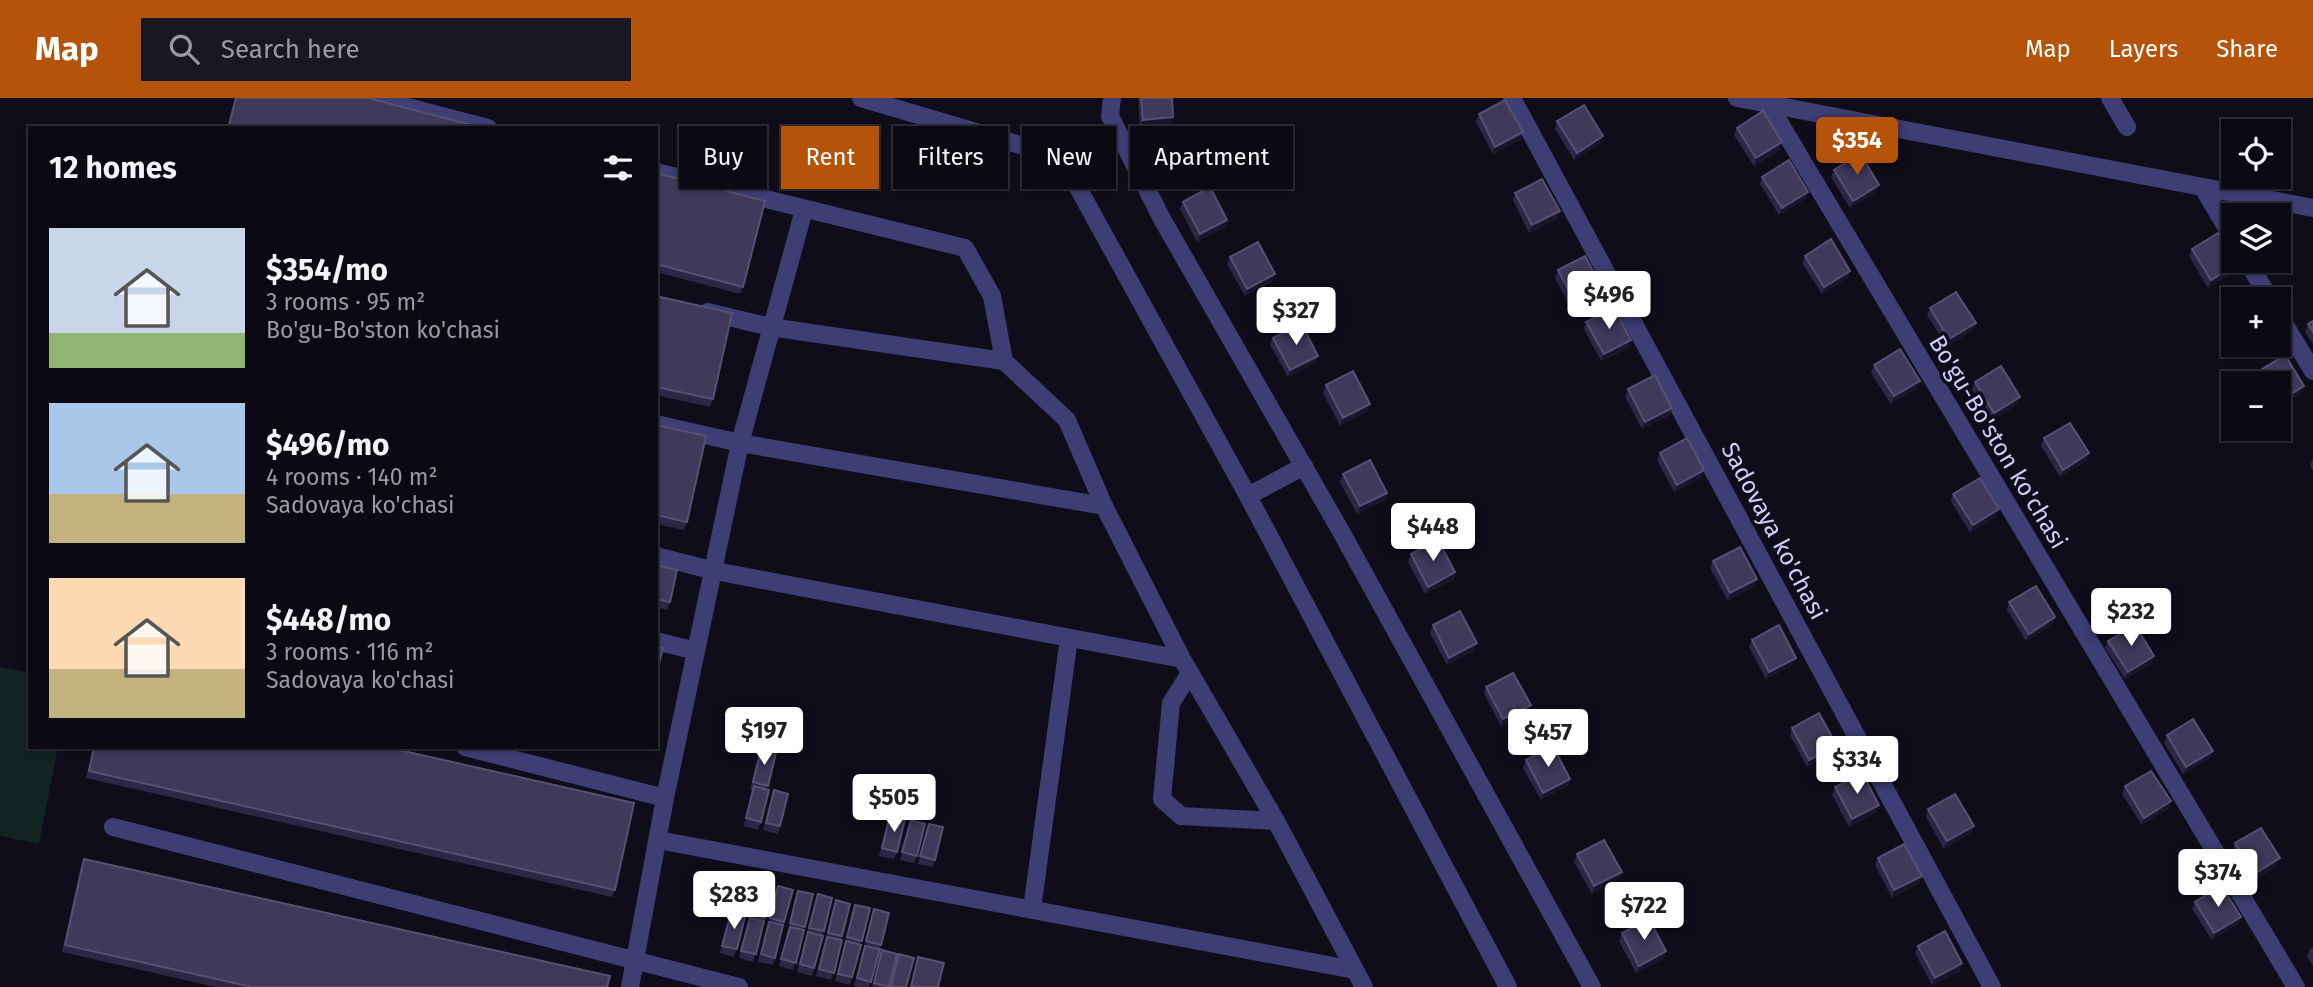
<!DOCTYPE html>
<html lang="en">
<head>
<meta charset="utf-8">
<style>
	body { margin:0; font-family:"Fira Sans",sans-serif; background:#191822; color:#f1f3f6; height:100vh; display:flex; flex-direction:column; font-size:26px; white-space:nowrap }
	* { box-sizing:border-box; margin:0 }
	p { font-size:23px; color:#9a9aa0 }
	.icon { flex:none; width:38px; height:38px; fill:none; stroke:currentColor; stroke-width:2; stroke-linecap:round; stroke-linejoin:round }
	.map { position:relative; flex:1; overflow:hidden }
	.panel { position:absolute; left:28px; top:28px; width:630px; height:623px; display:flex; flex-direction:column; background:#0b0a14; border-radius:0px; box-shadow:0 2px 5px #0004,0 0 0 2px #2b2b34 }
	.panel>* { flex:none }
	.top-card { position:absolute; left:679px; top:28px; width:665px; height:63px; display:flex; gap:14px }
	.tools { position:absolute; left:2221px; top:21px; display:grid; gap:14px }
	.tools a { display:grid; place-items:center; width:70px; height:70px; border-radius:0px; background:#0b0a14; box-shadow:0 2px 5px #0004,0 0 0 2px #2b2b34; font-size:35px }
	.price { position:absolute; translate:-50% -60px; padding:0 16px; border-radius:7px; background:#fff; color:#222; font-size:23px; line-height:46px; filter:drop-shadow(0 2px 4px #0008) }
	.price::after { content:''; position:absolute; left:50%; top:42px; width:21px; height:16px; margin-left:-10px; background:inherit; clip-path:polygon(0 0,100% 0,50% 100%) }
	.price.active { background:#b45309; color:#fff }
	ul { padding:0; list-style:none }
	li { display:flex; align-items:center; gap:21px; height:175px; padding:0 21px }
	li span { display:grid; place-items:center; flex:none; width:196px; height:140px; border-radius:0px; color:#555 }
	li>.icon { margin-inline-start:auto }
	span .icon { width:84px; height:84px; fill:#fffc; stroke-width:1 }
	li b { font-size:30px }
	h2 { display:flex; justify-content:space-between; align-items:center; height:84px; padding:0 21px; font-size:30px }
	.chip { padding:0 24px; border-radius:0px; background:#0b0a14; box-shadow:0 2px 5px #0004,0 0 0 2px #2b2b34; font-size:24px; line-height:63px }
	.chip.active { background:#b45309; color:#fff }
	header { display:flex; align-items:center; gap:42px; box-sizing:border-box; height:98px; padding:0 35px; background:#b45309; color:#fff }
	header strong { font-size:33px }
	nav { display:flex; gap:38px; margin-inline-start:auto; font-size:24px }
	.search { width:490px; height:63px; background:#191822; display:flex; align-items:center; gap:18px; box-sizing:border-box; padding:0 24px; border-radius:0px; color:#9a9aa0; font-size:26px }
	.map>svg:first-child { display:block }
	.green { fill:#112422 }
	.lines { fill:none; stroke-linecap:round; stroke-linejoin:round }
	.minor { stroke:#3e3d74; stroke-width:18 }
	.wall { fill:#2d2746 }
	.shaded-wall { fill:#1a152d }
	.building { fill:#3f395a; stroke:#565073; stroke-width:2 }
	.labels { text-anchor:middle; stroke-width:7; stroke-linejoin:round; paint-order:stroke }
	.street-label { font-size:24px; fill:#d0cdf9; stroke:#0f0d1a }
</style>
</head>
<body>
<header>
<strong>Map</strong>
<div class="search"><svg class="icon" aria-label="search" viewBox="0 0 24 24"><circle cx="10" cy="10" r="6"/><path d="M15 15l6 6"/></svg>Search here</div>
<nav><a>Map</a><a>Layers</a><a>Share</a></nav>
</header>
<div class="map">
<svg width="2313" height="889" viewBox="0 0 2313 889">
	<rect width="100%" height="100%" fill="#0f0d1a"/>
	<polygon class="green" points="0,569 30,575 30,649 58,649 39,746 0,738"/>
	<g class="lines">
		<g class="minor">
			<polyline points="373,0 488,30"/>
			<polyline points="861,0 1061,59 1248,398 1508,889"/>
			<polyline points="1112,0 1110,18 1162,121 1339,430 1592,889"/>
			<polyline points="1512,0 1992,889"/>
			<polyline points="1737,0 2313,110"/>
			<polyline points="2110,0 2127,29"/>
			<polyline points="1767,4 2296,889"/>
			<polyline points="656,74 965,150 992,198 1004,263 1067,322 1104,408 1182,561 1276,723 1364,889"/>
			<polyline points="2203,90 2233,140"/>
			<polyline points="2247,163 2270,201"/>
			<polyline points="708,214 770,229 1004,263"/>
			<polyline points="2278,216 2313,273"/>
			<polyline points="656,326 740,345 1104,408"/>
			<polyline points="1248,398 1304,368"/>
			<polyline points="656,458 715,473 1182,561"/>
			<polyline points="656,543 696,553"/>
			<polyline points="1190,575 1171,605 1162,701 1181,718 1276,723"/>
			<polyline points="465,649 665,700"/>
			<polyline points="113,729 739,889"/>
			<polyline points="658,742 1355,872"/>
			<polyline points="1032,811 1069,540"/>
			<polyline points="630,889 665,700 740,345 804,112"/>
		</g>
	</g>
	<g class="wall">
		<polygon points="1138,0 1172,0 1171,27 1140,29"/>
		<polygon points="1479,16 1523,34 1520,42 1493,56 1476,24"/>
		<polygon points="1557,23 1603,38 1600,46 1574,62 1555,31"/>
		<polygon points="1737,30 1780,52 1754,68 1734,37"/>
		<polygon points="1834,72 1876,94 1850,110 1831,79"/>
		<polygon points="656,75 743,189 740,196 656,174"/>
		<polygon points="1762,79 1808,94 1805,101 1779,117 1760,86"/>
		<polygon points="1515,95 1560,113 1557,121 1529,135 1513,102"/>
		<polygon points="1183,104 1227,122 1225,129 1197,144 1180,111"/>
		<polygon points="2192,151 2235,173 2208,190 2189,158"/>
		<polygon points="1805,158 1848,180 1822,196 1802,165"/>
		<polygon points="1230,159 1272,184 1245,198 1227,166"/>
		<polygon points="1558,172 1602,190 1600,197 1572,212 1555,180"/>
		<polygon points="656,198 713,301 710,309 656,297"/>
		<polygon points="1930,210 1976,225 1973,232 1947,249 1927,217"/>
		<polygon points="2313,223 2313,246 2305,234 2308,226"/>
		<polygon points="1586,224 1628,250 1601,263 1584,231"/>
		<polygon points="1273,240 1318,258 1315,265 1288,279 1270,247"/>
		<polygon points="1874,267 1920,283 1917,290 1891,306 1871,275"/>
		<polygon points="2259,273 2301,295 2278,310 2278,285 2259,285 2256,281"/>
		<polygon points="1975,284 2018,306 1992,322 1972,292"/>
		<polygon points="1326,287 1367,313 1340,328 1323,295"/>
		<polygon points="1628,291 1672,310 1670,317 1642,331 1625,299"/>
		<polygon points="656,327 687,424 684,432 656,426"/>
		<polygon points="2044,340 2086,363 2060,379 2041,348"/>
		<polygon points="1660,355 1701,380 1674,394 1657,362"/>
		<polygon points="2313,360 2313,373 2310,368"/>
		<polygon points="1343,376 1387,395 1384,402 1357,416 1340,384"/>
		<polygon points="1953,396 1996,419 1970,435 1951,403"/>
		<polygon points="1411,456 1455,474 1453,482 1425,496 1408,464"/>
		<polygon points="1713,463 1755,488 1728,503 1710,470"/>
		<polygon points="656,467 670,504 667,512 656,509"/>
		<polygon points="2009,504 2052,527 2026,543 2007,512"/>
		<polygon points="1433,527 1477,545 1474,553 1447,567 1430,535"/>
		<polygon points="1752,542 1793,567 1766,581 1749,549"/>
		<polygon points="2108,543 2154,558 2151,566 2125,581 2105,550"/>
		<polygon points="1486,589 1531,607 1528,615 1501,628 1484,596"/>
		<polygon points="1792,630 1834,655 1807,669 1790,637"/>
		<polygon points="2167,637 2213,653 2210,660 2183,676 2164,645"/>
		<polygon points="93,649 386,649 615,792 612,799 86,680"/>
		<polygon points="761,651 776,655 766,691 761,724 758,732 744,728 753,692 750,691"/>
		<polygon points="1526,662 1570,681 1568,688 1541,702 1523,670"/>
		<polygon points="2125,688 2168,711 2142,727 2122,696"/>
		<polygon points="1835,689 1879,707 1876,715 1849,729 1832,697"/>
		<polygon points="774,692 780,728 778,736 763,732"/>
		<polygon points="1928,711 1974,728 1971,735 1944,751 1926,719"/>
		<polygon points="890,717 897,754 894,761 879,758"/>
		<polygon points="911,722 917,758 914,765 900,762"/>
		<polygon points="929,726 935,762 932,769 918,766"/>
		<polygon points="2235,745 2277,768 2252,784 2232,753"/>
		<polygon points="1577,756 1619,782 1592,796 1574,764"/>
		<polygon points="1878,760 1919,785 1892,800 1875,767"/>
		<polygon points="84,761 607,889 216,889 62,854 81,768"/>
		<polygon points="740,779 754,782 734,859 720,855"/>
		<polygon points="759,784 765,820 753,864 739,860"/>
		<polygon points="778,788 793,792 773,867 758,864"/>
		<polygon points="798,793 813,796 793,872 779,868"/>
		<polygon points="818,796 824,833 812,878 797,874"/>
		<polygon points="836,802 850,806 831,882 816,878"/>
		<polygon points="2195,804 2241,819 2238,826 2212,842 2192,811"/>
		<polygon points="855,807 870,810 850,887 835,883"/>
		<polygon points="874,811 889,815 869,889 860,889 854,888"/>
		<polygon points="1622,835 1666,853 1663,861 1636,875 1619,843"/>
		<polygon points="1918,848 1962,865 1960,873 1932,887 1915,855"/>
		<polygon points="2313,849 2313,868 2307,859 2310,851"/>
		<polygon points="882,852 889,889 872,889 879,860"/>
	</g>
	<g class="shaded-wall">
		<polygon points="1173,19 1171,27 1140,29 1143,22"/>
		<polygon points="1523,34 1520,42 1493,56 1495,49"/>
		<polygon points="1603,38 1600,46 1574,62 1577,55"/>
		<polygon points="1782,44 1780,52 1754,68 1756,60"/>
		<polygon points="1879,87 1876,94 1850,110 1853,103"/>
		<polygon points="1808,94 1805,101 1779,117 1782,110"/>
		<polygon points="1560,113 1557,121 1529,135 1532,127"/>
		<polygon points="1227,122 1225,129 1197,144 1200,136"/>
		<polygon points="2237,166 2235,173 2208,190 2211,182"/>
		<polygon points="1850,173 1848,180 1822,196 1824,189"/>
		<polygon points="1275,176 1272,184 1245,198 1247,191"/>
		<polygon points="1602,190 1600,197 1572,212 1575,204"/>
		<polygon points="1976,225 1973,232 1947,249 1949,241"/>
		<polygon points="1631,242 1628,250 1601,263 1604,256"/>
		<polygon points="1318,258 1315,265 1288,279 1290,272"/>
		<polygon points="1920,283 1917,290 1891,306 1894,298"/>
		<polygon points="2304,288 2301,295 2278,310 2278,304"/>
		<polygon points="2020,299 2018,306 1992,322 1994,315"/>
		<polygon points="1370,306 1367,313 1340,328 1343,320"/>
		<polygon points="1672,310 1670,317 1642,331 1645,324"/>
		<polygon points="2089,355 2086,363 2060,379 2063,372"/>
		<polygon points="1704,372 1701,380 1674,394 1677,387"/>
		<polygon points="1387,395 1384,402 1357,416 1360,408"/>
		<polygon points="1999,411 1996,419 1970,435 1973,427"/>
		<polygon points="1455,474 1453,482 1425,496 1428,489"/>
		<polygon points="1757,481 1755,488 1728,503 1730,495"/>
		<polygon points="2055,519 2052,527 2026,543 2029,536"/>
		<polygon points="1477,545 1474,553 1447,567 1449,560"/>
		<polygon points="2154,558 2151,566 2125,581 2128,574"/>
		<polygon points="1796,560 1793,567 1766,581 1769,574"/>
		<polygon points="1531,607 1528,615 1501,628 1503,621"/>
		<polygon points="1837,648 1834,655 1807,669 1809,662"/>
		<polygon points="2213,653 2210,660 2183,676 2186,669"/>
		<polygon points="1570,681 1568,688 1541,702 1543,695"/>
		<polygon points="2171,703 2168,711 2142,727 2144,720"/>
		<polygon points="1879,707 1876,715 1849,729 1852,721"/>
		<polygon points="1974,728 1971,735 1944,751 1947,743"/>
		<polygon points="2280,760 2277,768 2252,784 2254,776"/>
		<polygon points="1622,774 1619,782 1592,796 1594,788"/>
		<polygon points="1922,778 1919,785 1892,800 1894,792"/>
		<polygon points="2241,819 2238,826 2212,842 2214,835"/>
		<polygon points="1666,853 1663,861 1636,875 1639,868"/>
		<polygon points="1962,865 1960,873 1932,887 1935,880"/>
	</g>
	<g class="building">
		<polygon points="236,0 368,0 483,30 228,30"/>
		<polygon points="1141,0 1172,0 1173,19 1143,22"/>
		<polygon points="1505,2 1523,34 1495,49 1479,16"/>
		<polygon points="1584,7 1603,38 1577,55 1557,23"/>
		<polygon points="1763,13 1782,44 1756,60 1737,30"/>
		<polygon points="1860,55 1879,87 1853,103 1834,72"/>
		<polygon points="1789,62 1808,94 1782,110 1762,79"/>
		<polygon points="656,75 765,103 743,189 656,166"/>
		<polygon points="1542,81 1560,113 1532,127 1515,95"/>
		<polygon points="1210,89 1227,122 1200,136 1183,104"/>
		<polygon points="2218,135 2233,159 2233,163 2235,163 2237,166 2211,182 2192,151"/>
		<polygon points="1831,141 1850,173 1824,189 1805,158"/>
		<polygon points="1258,144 1275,176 1247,191 1230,159"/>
		<polygon points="1585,158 1602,190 1575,204 1558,172"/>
		<polygon points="1956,194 1976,225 1949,241 1930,210"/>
		<polygon points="656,198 732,215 713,301 656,289"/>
		<polygon points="1614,210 1631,242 1604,256 1586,224"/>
		<polygon points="2313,223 2313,234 2308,226"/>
		<polygon points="1301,225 1318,258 1290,272 1273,240"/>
		<polygon points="1900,251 1920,283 1894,298 1874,267"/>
		<polygon points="2285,257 2304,288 2278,304 2278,285 2266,285 2259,273"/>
		<polygon points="2001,268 2020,299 1994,315 1975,284"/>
		<polygon points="1353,273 1370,306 1343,320 1326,287"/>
		<polygon points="1655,277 1672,310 1645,324 1628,291"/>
		<polygon points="2070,325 2089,355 2063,372 2044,340"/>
		<polygon points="656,327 706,338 687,424 656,417"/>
		<polygon points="1687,340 1704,372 1677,387 1660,355"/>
		<polygon points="1370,362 1387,395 1360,408 1343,376"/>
		<polygon points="1980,380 1999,411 1973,427 1953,396"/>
		<polygon points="1438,442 1455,474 1428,489 1411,456"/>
		<polygon points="1740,449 1757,481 1730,495 1713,463"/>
		<polygon points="656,467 677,472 670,504 656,501"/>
		<polygon points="2036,488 2055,519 2029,536 2009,504"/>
		<polygon points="1460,513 1477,545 1449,560 1433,527"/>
		<polygon points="1779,527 1796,560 1769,574 1752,542"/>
		<polygon points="2135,527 2154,558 2128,574 2108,543"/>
		<polygon points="656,548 663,550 656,577"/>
		<polygon points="1513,575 1531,607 1503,621 1486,589"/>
		<polygon points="1819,615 1837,648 1809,662 1792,630"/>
		<polygon points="2193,621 2213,653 2186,669 2167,637"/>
		<polygon points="1553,648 1570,681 1543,695 1526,662"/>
		<polygon points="94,649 386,649 634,705 615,792 89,673"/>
		<polygon points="761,651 776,655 768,688 753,684"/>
		<polygon points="2151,673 2171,703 2144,720 2125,688"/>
		<polygon points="1862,675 1879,707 1852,721 1835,689"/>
		<polygon points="754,688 769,692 761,724 746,720"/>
		<polygon points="774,692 788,696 780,728 766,725"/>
		<polygon points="1955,696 1974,728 1947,743 1928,711"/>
		<polygon points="890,717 905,721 897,754 882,750"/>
		<polygon points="911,722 925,726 917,758 902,754"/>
		<polygon points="929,726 943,729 935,762 920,758"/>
		<polygon points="2261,730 2280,760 2254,776 2235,745"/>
		<polygon points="1604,742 1622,774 1594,788 1577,756"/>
		<polygon points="1904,746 1922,778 1894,792 1878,760"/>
		<polygon points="84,761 610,878 607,889 252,889 65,847"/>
		<polygon points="740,779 754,782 746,815 732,811"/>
		<polygon points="759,784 773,787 765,820 750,816"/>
		<polygon points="2221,787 2241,819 2214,835 2195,804"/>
		<polygon points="778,788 793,792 784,824 770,820"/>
		<polygon points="798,793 813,796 805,829 790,825"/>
		<polygon points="818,796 832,800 824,833 809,830"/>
		<polygon points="836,802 850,806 842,838 828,835"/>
		<polygon points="855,807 870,810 862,843 847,839"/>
		<polygon points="874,811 889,815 881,847 866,843"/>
		<polygon points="731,815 745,819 737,851 722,848"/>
		<polygon points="750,820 764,823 756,856 741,853"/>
		<polygon points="1649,821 1666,853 1639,868 1622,835"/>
		<polygon points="769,824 783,827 775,860 761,856"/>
		<polygon points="790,829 804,832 796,865 781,861"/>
		<polygon points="1945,833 1962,865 1935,880 1918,848"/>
		<polygon points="808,834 823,838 814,870 800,866"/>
		<polygon points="827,839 842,842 834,875 819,871"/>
		<polygon points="846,843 861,847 852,879 838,876"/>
		<polygon points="865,848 880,851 871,884 857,880"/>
		<polygon points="882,852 897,856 889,889 874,885"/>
		<polygon points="899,856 914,860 906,889 891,889"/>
		<polygon points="918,859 944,865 938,889 911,889"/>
	</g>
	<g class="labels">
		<g class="street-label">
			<text transform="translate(1998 344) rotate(59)" y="8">Bo'gu-Bo'ston ko'chasi</text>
			<text transform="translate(1774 433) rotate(62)" y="8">Sadovaya ko'chasi</text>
		</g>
	</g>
</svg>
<div class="tools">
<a><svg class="icon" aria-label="locate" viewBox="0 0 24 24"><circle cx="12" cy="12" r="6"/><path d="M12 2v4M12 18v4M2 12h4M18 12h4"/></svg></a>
<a><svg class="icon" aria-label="layers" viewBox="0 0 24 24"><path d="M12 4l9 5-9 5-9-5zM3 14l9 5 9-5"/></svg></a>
<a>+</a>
<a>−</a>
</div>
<b class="price active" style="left:1857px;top:79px">$354</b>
<b class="price" style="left:1609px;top:233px">$496</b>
<b class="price" style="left:1296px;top:249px">$327</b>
<b class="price" style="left:1433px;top:465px">$448</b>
<b class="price" style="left:2131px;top:550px">$232</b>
<b class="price" style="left:764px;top:669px">$197</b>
<b class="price" style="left:1548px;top:671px">$457</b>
<b class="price" style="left:1857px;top:698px">$334</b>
<b class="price" style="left:894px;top:736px">$505</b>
<b class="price" style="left:2218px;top:811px">$374</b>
<b class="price" style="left:734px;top:833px">$283</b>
<b class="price" style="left:1644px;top:844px">$722</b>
<div class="top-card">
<a class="chip">Buy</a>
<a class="chip active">Rent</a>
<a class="chip">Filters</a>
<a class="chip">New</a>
<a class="chip">Apartment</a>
</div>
<section class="panel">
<h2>12 homes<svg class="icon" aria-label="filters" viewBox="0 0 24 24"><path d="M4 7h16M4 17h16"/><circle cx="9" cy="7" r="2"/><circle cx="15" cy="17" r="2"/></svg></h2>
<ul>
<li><span style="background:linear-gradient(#c9d6e8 75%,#8fb573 0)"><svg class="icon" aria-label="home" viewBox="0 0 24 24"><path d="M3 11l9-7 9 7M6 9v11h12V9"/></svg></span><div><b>$354/mo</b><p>3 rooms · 95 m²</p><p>Bo'gu-Bo'ston ko'chasi</p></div></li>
<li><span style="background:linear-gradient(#a9c7e8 65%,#c2b280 0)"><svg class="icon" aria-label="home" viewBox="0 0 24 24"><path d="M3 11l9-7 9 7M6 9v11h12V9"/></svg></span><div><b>$496/mo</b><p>4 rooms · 140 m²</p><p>Sadovaya ko'chasi</p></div></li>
<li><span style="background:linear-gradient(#ffd9b3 65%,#c2b280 0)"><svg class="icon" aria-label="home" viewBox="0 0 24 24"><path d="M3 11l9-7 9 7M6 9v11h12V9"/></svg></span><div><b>$448/mo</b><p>3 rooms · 116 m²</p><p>Sadovaya ko'chasi</p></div></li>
</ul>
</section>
</div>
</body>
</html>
